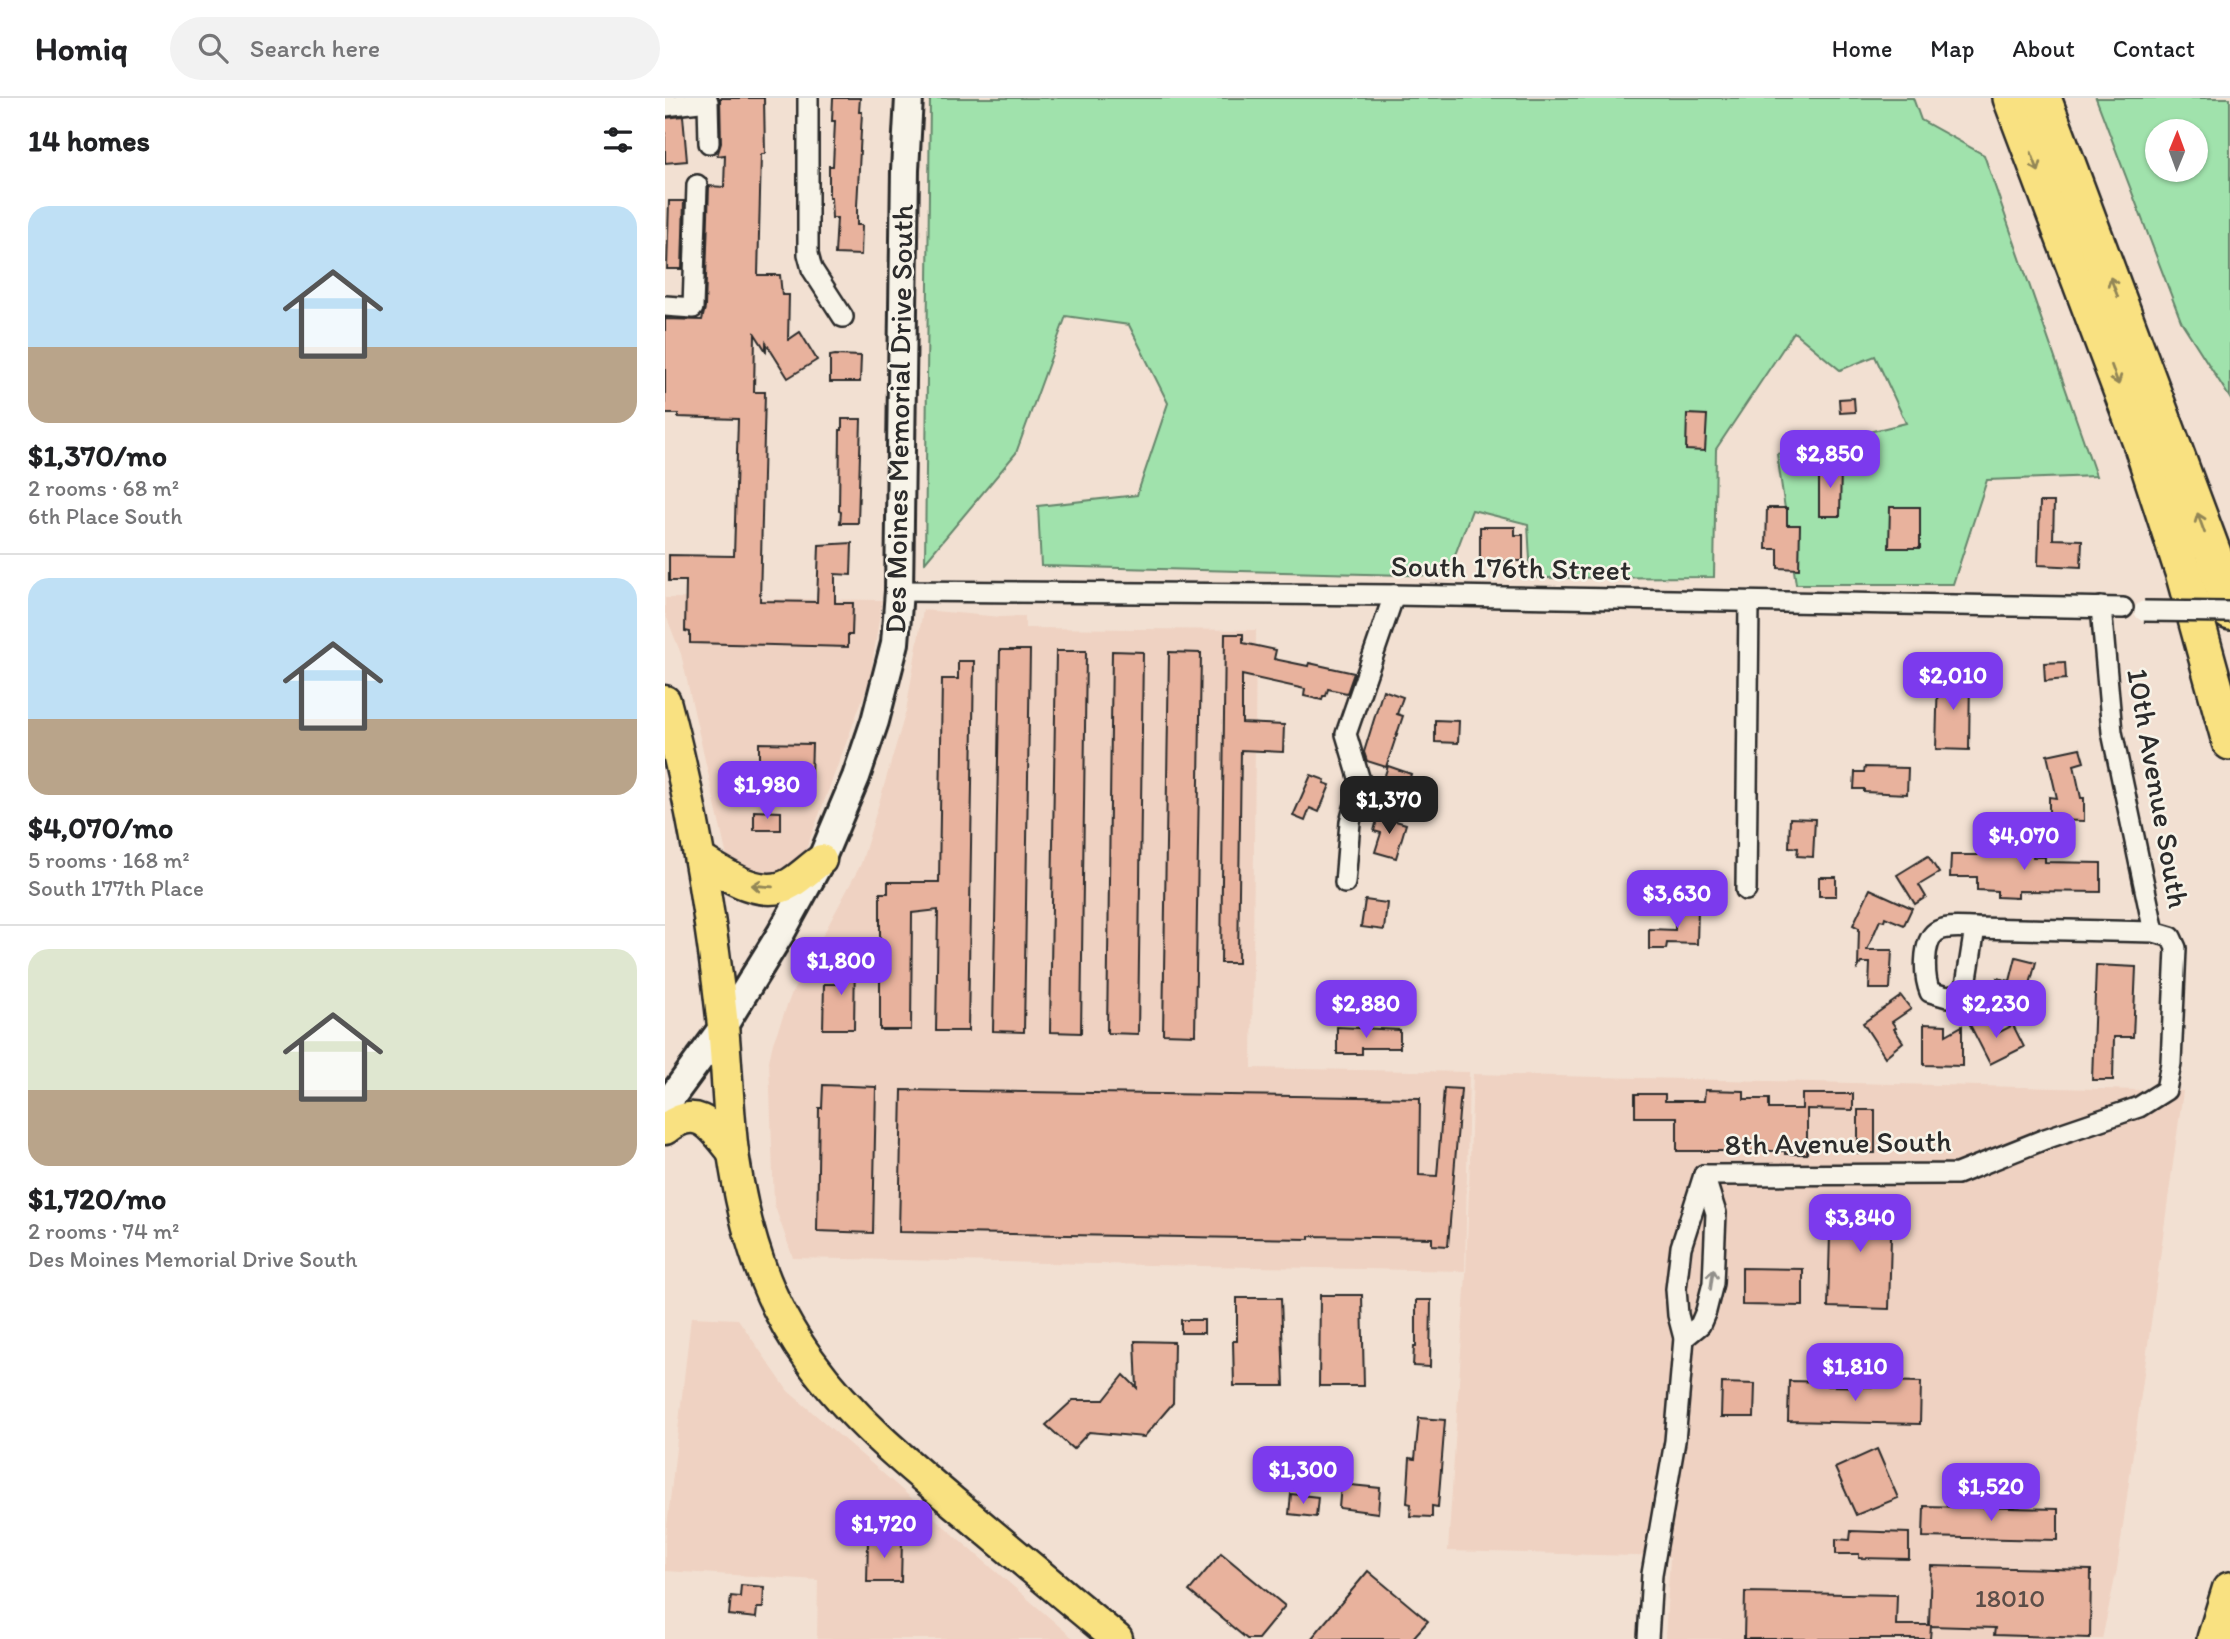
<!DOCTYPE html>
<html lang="en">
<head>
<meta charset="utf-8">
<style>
	body { margin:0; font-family:Itim,sans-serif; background:#f2f2f2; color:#202124; height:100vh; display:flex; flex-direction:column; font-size:26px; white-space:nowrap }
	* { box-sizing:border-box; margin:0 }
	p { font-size:23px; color:#757577 }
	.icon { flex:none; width:38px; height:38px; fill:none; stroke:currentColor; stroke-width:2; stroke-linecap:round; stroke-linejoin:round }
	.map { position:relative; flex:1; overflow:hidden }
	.drawer { display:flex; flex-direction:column; background:#fff; width:665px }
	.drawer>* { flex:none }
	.needle { width:46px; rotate:1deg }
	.buttons { position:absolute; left:1480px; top:21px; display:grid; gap:14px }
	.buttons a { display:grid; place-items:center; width:63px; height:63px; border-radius:50%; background:#fff; box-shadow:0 2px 5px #0004; font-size:35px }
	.price { position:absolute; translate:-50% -60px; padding:0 16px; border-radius:14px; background:#7c3aed; color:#fff; font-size:23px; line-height:46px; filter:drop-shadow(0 2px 4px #0008) }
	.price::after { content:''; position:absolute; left:50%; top:42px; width:21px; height:16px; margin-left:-10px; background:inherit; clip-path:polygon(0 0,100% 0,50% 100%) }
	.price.on { background:#222; color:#fff }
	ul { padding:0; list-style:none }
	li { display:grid; align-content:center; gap:14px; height:371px; padding:0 28px }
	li+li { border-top:2px solid #e0e0e0 }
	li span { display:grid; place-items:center; height:217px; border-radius:21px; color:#555 }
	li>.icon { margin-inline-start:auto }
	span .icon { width:126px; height:126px; fill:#fffc; stroke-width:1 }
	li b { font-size:30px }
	h2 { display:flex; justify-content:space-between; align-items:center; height:84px; padding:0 28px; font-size:30px }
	header { display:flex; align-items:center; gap:42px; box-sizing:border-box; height:98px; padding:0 35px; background:#fff; border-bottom:2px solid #e0e0e0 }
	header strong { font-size:33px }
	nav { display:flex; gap:38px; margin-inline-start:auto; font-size:24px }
	.search { width:490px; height:63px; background:#f2f2f2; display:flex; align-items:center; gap:18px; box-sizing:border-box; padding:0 24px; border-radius:38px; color:#757577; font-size:26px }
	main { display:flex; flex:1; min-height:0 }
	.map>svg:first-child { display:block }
	.built { fill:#efd2c2 }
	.green { fill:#a0e2ac; stroke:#66866c; stroke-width:2; fill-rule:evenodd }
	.building { fill:#e8b29d; stroke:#2b2b2b; stroke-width:2 }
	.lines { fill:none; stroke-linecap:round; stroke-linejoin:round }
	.street-casing { stroke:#2b2b2b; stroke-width:24 }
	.secondary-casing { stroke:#2b2b2b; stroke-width:32 }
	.primary-casing { stroke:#2b2b2b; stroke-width:35 }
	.highway-casing { stroke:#2b2b2b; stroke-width:40 }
	.street { stroke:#f7f3e8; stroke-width:19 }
	.secondary { stroke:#f7f3e8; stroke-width:26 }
	.primary { stroke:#f9e181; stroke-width:30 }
	.highway { stroke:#f9e181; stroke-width:35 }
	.street-bridge-casing { stroke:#2b2b2b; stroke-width:24; stroke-linecap:butt }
	.street-bridge { stroke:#f7f3e8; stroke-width:19 }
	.oneway { stroke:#928656 }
	.oneway2 { stroke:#918f8a }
	.labels { text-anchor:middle; stroke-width:5; stroke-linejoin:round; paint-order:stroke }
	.number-label { font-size:26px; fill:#5a4d48 }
	.street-label { font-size:30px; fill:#2b2b2b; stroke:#f7f3e8 }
</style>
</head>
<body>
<header>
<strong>Homiq</strong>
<div class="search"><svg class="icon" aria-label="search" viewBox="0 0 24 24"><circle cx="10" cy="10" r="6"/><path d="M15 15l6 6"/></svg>Search here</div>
<nav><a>Home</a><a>Map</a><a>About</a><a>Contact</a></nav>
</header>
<main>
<section class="drawer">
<h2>14 homes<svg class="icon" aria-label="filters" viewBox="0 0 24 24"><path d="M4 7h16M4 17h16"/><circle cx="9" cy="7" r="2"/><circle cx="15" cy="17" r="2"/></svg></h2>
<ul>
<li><span style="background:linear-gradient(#bfe0f5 65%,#b9a48a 0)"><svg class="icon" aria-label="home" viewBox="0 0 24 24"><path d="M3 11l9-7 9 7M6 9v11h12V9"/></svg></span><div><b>$1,370/mo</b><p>2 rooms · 68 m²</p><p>6th Place South</p></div></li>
<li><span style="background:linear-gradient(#bfe0f5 65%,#b9a48a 0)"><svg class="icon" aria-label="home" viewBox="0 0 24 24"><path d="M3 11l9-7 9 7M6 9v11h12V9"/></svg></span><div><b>$4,070/mo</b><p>5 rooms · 168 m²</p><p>South 177th Place</p></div></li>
<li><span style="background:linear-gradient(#dfe7d0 65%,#b9a48a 0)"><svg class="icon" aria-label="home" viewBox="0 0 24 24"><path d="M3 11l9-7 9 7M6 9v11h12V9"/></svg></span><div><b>$1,720/mo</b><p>2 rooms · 74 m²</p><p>Des Moines Memorial Drive South</p></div></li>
</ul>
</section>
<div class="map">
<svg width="1565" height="1541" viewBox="0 0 1565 1541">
	<rect width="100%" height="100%" fill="#f2e0d2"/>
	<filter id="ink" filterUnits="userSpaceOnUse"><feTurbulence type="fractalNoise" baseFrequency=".0143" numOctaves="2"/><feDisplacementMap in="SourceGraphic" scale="14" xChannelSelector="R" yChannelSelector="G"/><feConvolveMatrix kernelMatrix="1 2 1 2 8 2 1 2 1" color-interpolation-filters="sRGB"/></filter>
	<g filter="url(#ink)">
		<g class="built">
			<polygon points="0,500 217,502 205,581 138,760 121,778 83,777 62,759 16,556 0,515"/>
			<polygon points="258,512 336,519 360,518 360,530 591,532 587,970 804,974 800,1173 128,1160 109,1106 104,963 108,945 126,897 196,766 241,613"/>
			<polygon points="808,976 1518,993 1452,1471 1437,1541 1000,1541 1005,1459 783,1453 801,1176"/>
			<polygon points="26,1219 73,1221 123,1293 409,1541 152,1541 153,1482 0,1473 0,1446"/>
		</g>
		<g class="green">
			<polygon points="265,0 1248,0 1256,22 1319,57 1431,378 1322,382 1288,486 1131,486 1112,356 1241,325 1210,258 1175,272 1129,234 1051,351 1049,479 866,480 863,426 807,412 782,478 376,468 373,408 472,397 503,305 464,227 401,218 351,355 260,464"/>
			<path d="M1431,0H1565V300L1516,223ZM1531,33V72H1493V33Z"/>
		</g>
		<g class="building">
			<polygon points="55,0 99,0 100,56 96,56 93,177 115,177 117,197 124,197 123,242 135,234 152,262 123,280 101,245 101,253 90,236 89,294 100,294 95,503 152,504 154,447 187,445 186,477 170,476 170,505 188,505 187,537 183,537 183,549 25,545 25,534 20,533 21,483 4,483 4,457 69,458 73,321 13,319 13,316 0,316 0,221 37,222 40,210 44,88 59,89 60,57 52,58 56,45"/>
			<polygon points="168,0 195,0 194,14 197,14 192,108 192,127 197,127 196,157 170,156 172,120 167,120 166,100 164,100 164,68 168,68 170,23 167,23"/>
			<polygon points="18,18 22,63 0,65 0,20"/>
			<polygon points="4,103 19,103 17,171 2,171"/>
			<polygon points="170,257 196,258 195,284 165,284 165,258"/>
			<polygon points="1189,300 1190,314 1175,315 1174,301"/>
			<polygon points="1022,316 1042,317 1040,353 1021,352"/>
			<polygon points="177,321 196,321 193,425 175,425 176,414 174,413 175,332 177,332"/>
			<polygon points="1154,367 1176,367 1175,418 1154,418"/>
			<polygon points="1375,404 1389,404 1388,441 1417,442 1416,469 1373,467"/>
			<polygon points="1225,409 1255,409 1255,450 1224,450"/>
			<polygon points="1102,410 1122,410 1122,427 1135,427 1134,471 1113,470 1113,451 1101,451"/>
			<polygon points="815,429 850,429 850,437 858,437 858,463 815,463"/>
			<polygon points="560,536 578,536 578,545 611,552 609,561 643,568 644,565 689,575 682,595 663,591 661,598 658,598 657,602 639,598 640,591 577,577 577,625 619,627 618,654 576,652 573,865 556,865"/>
			<polygon points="335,552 365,552 359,934 328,933"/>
			<polygon points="391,553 421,553 416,935 385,934"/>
			<polygon points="447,553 478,554 473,936 442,935"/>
			<polygon points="504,554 536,555 530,937 498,936"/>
			<polygon points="293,563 309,563 303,933 271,933 273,812 247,815 246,932 215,932 215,795 223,795 223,784 274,784 277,581 293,581"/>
			<polygon points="1400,564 1401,581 1380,583 1379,565"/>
			<polygon points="1273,576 1305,577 1304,652 1271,651"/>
			<polygon points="718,592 738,599 732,616 738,618 721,669 702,663 699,654"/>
			<polygon points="770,622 794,623 793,645 770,644"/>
			<polygon points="94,645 147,646 146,680 94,680"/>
			<polygon points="1415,650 1419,664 1409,667 1416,700 1419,700 1419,723 1384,722 1384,699 1392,700 1382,657"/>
			<polygon points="723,668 746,676 741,694 717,686"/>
			<polygon points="1200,669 1243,670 1242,696 1199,694 1199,691 1189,691 1190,674 1199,674"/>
			<polygon points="646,677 660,682 659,685 665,687 654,714 645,710 640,723 628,718"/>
			<polygon points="89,713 116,714 116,732 89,732"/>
			<polygon points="713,718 741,726 731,760 710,754 716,735 709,733"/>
			<polygon points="1125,720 1150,721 1148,759 1132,758 1133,750 1124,749"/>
			<polygon points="1314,747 1369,747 1368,759 1380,759 1380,764 1436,765 1436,794 1353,793 1353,800 1332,799 1332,793 1312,792 1312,779 1285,779 1286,757 1313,757"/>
			<polygon points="1263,758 1274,775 1254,787 1261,799 1250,806 1232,777"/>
			<rect x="1154" y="779" width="17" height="19"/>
			<polygon points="1205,791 1247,810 1239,827 1220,819 1219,823 1215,822 1202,852 1227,852 1225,891 1204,891 1205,865 1196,865 1193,870 1194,830 1188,827"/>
			<polygon points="700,802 722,805 719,832 696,829"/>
			<polygon points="1010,810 1033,810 1032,846 1002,845 1001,851 984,851 984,831 1010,832"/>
			<polygon points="174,856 190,856 189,931 158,931 159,886 173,886"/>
			<polygon points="1351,859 1371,864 1360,905 1328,897 1332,880 1345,883"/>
			<polygon points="1431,867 1471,869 1468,939 1449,939 1448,982 1427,982"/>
			<polygon points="1236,898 1246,911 1227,924 1231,930 1229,931 1238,944 1220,959 1198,925"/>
			<polygon points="1321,916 1331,936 1348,927 1359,949 1325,966 1304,925"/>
			<polygon points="1259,926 1281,927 1281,937 1297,928 1297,968 1259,967"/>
			<polygon points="672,929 735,932 735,950 697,950 697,956 672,956"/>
			<polygon points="158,987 211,989 208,1135 152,1133 154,1010 157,1010"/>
			<polygon points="779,990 796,991 783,1148 767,1147 767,1140 644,1138 644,1141 580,1140 234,1134 237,992 755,1000 754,1077 772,1078"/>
			<polygon points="1040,992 1079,993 1079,1001 1104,1001 1104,1011 1137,1011 1137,996 1188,996 1188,1012 1142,1011 1142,1056 1120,1056 1120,1053 1012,1053 1012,1019 970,1019 970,996 1000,996 1000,1003 1039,1003"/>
			<rect x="1193" y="1012" width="17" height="43"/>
			<polygon points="1166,1101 1227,1103 1224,1211 1163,1209"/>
			<polygon points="1077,1170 1138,1171 1138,1208 1077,1207"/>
			<polygon points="655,1197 697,1197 699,1288 654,1288"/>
			<polygon points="572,1200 616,1200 619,1288 569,1288 568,1243 572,1243"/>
			<polygon points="751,1202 766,1202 765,1269 748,1268 749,1249 751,1249"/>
			<rect x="516" y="1222" width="23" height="13"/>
			<polygon points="470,1243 509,1244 508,1305 479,1339 424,1334 408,1351 381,1327 408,1302 439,1302 459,1277 472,1290"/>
			<polygon points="1124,1283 1162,1284 1162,1288 1215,1289 1215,1283 1256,1284 1255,1326 1123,1323"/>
			<polygon points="1057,1285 1090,1286 1089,1319 1056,1319"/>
			<polygon points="754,1320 780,1322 773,1409 767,1408 767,1419 745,1418 746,1406 742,1405 745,1360 750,1361"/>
			<polygon points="1212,1351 1233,1400 1191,1417 1170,1370"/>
			<polygon points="676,1386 715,1390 713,1415 674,1410"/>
			<polygon points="626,1396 653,1399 651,1419 624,1416"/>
			<polygon points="1259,1408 1393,1411 1393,1442 1258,1439"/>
			<polygon points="1186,1433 1244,1435 1244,1461 1194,1460 1194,1456 1171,1456 1171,1441 1185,1442"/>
			<polygon points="203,1441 237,1441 236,1484 202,1484"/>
			<polygon points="556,1455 620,1508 593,1541 582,1541 524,1493"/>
			<polygon points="1266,1468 1426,1472 1425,1540 1329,1537 1330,1530 1266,1528 1265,1541 1079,1541 1080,1494 1232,1497 1231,1527 1264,1527"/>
			<polygon points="703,1473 763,1523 747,1541 646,1541"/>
			<polygon points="76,1487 99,1489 98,1510 92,1510 91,1520 64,1517 66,1498 75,1499"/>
		</g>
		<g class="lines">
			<g class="street-casing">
				<g id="street">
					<polyline points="143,0 143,156 147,171 178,219"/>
					<polyline points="0,8 43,3 44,45"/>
					<polyline points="0,208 28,210 32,87"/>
					<polyline points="234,493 729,497 1458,510"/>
					<polyline points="680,785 685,724 696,686 681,636 729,497"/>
					<polyline points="1081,792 1084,504"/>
					<path d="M1310,830L1301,887L1297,896L1282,899L1265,894C1259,880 1257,844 1271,834C1281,827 1299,830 1310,830L1489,834"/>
					<polyline points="1039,1077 1292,1076 1380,1041 1474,1009 1501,992 1506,965 1511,850 1506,839 1489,834 1447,634 1436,509"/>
					<polyline points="1019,1240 1035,1227 1041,1213 1048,1185 1051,1115 1039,1077"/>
					<polyline points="983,1541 987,1476 1010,1343 1019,1240 1013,1217 1011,1191 1016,1149 1039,1077"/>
				</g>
			</g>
			<g class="secondary-casing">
				<polyline id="secondary" points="0,1008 58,929 116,835 156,762 191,679 210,623 230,545 234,493 240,72 244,0"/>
			</g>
			<g class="primary-casing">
				<g id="primary">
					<path d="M0,603C29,710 46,819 58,928C62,970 63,1013 68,1055C79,1130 100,1203 146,1264C188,1322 245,1368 300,1414C350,1456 401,1499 452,1541"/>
					<path d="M35,761C59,776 97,803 126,785C137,778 146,769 156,762"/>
					<path d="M0,1031C34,1005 47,1029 68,1054"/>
				</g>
			</g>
			<g class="highway-casing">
				<g id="highway">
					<polyline points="1346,0 1476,345 1518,474 1565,644"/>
					<polyline points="1378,0 1548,455 1565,514"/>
					<polyline points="1550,1541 1565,1492"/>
				</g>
			</g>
			<use href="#street" class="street"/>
			<use href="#secondary" class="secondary"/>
			<use href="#primary" class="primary"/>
			<use href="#highway" class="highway"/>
			<g class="street-bridge-casing">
				<polyline id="street-bridge" points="1479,513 1565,514"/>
			</g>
			<use href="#street-bridge" class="street-bridge"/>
		</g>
		<defs><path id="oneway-shaft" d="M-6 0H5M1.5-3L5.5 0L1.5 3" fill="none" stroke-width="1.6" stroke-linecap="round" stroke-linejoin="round" transform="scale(1.75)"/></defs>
		<g class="oneway">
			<use href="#oneway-shaft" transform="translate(1370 64) rotate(69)"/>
			<use href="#oneway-shaft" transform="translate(1449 189) rotate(-111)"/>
			<use href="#oneway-shaft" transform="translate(1450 277) rotate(70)"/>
			<use href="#oneway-shaft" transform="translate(1536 425) rotate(-110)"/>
			<use href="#oneway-shaft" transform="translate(97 788) rotate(-175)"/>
		</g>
		<use class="oneway2" href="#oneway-shaft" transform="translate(1047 1181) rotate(-82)"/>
	</g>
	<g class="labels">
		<g class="number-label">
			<text x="1345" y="1509">18010</text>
		</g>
		<g class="street-label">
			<text transform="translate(234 321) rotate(-89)" y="10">Des Moines Memorial Drive South</text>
			<text transform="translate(846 470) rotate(1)" y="10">South 176th Street</text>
			<text transform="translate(1493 690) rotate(80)" y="10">10th Avenue South</text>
			<text transform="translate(1173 1045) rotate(-1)" y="10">8th Avenue South</text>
		</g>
	</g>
</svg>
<div class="buttons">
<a><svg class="needle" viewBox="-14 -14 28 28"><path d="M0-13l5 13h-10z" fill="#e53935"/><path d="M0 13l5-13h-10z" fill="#757577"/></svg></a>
</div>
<b class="price" style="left:1165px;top:392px">$2,850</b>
<b class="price" style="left:1288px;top:614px">$2,010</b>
<b class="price" style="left:102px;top:723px">$1,980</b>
<b class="price on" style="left:724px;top:738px">$1,370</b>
<b class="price" style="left:1359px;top:774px">$4,070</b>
<b class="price" style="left:1012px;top:832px">$3,630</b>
<b class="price" style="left:176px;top:899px">$1,800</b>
<b class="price" style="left:701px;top:942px">$2,880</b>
<b class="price" style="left:1331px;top:942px">$2,230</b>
<b class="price" style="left:1195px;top:1156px">$3,840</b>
<b class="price" style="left:1190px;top:1305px">$1,810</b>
<b class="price" style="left:638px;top:1408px">$1,300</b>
<b class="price" style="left:1326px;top:1425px">$1,520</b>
<b class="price" style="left:219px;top:1462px">$1,720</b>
</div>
</main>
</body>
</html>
